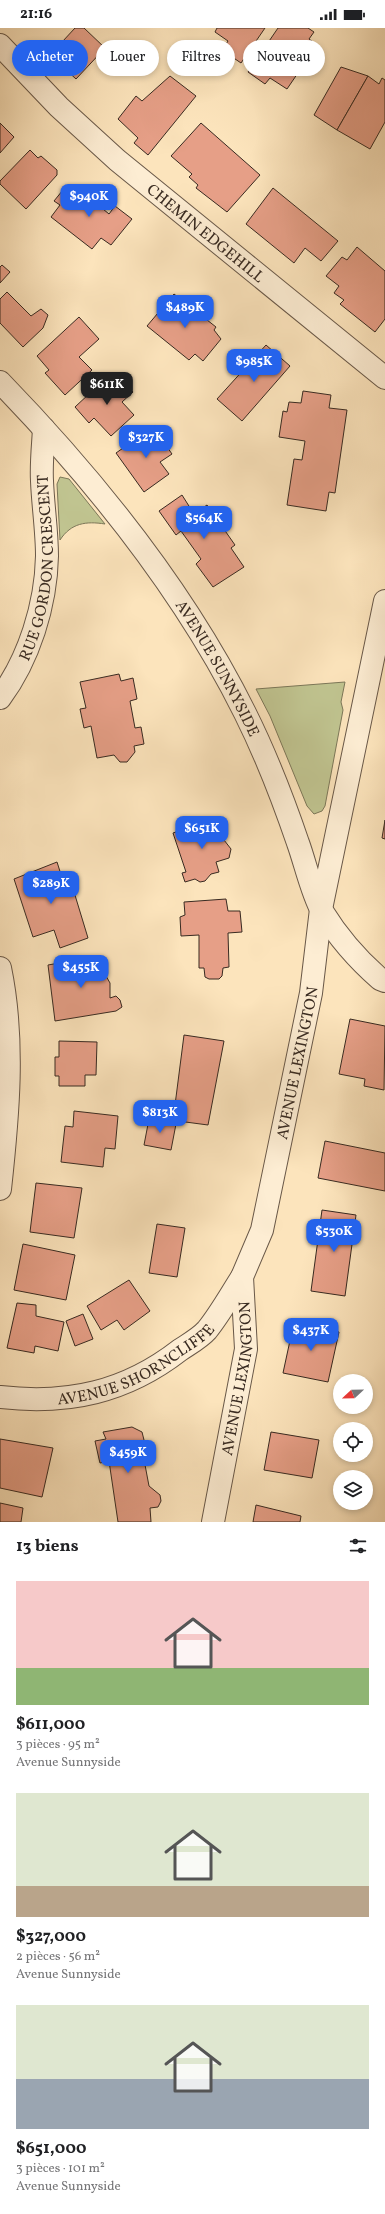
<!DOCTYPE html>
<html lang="fr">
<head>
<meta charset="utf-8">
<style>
	body { margin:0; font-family:Vollkorn,serif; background:#f2f2f2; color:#202124; height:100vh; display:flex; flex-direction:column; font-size:15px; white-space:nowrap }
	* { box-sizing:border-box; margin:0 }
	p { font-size:13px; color:#757577 }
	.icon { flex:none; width:22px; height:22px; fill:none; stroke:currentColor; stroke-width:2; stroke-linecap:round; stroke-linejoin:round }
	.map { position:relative; height:1494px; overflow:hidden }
	.panel { display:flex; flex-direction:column; background:#fff; flex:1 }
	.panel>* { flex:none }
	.guide { position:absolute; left:12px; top:12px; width:361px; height:36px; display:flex; gap:8px }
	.needle { width:26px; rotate:248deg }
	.controls { position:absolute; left:333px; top:1346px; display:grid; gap:8px }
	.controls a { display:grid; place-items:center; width:40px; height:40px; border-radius:50%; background:#fff; box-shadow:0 2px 6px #0003; font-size:20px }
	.price { position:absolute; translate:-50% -34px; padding:0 9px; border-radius:8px; background:#2563eb; color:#fff; font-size:13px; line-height:26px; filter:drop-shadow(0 1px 2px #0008) }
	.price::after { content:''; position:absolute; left:50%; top:24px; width:12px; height:9px; margin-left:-6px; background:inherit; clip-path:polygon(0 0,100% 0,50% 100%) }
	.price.current { background:#222; color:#fff }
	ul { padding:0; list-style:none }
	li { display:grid; align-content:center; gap:8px; height:212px; padding:0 16px }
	li span { display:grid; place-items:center; height:124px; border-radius:0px; color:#555 }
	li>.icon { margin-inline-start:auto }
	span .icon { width:72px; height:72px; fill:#fffc; stroke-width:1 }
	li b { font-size:17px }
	h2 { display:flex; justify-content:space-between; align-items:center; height:48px; padding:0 16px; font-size:17px }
	.pill { padding:0 14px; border-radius:18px; background:#fff; box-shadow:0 2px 6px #0003; font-size:14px; line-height:36px }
	.pill.current { background:#2563eb; color:#fff }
	.status { display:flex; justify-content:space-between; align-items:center; height:28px; padding:0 20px; background:#fff; direction:ltr }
	.status svg { height:11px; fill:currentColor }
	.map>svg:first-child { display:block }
	.green { fill:#c0c490; stroke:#7c7758 }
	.building { fill:#e69f87; stroke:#382a21 }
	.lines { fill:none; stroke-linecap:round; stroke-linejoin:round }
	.minor-casing { stroke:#695848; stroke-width:24 }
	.minor { stroke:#fdedd3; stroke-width:22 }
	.labels { text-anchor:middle; stroke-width:3; stroke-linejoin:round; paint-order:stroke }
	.street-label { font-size:16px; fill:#382a21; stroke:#fdedd3 }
</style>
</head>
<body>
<div class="status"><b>21:16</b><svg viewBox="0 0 49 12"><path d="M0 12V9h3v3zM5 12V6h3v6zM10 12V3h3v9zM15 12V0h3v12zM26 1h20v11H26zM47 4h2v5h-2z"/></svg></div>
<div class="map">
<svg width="385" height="1494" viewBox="0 0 385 1494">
	<rect width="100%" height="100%" fill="#fce4bc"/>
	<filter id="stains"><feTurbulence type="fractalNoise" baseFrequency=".005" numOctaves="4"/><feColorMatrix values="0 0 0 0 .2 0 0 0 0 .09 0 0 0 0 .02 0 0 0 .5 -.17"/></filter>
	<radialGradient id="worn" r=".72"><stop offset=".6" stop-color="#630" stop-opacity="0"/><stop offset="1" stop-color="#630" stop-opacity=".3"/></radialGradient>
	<g class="green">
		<path d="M60,449L69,451L105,496C86,493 71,495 60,512L57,456Z"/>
		<polygon points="345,654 341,674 343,682 325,778 322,783 314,786 307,778 270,688 256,661"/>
	</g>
	<g class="building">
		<polygon points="75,0 84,0 105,20 76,51 50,27"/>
		<polygon points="217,0 265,0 241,35 222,22 228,13 215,4"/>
		<polygon points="278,0 308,0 314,4 309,11 317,17 287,61 270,50 265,56 248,44"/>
		<polygon points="341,39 368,48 337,102 314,87"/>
		<polygon points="170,48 196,68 148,127 134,115 138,110 118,91 136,68 142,73"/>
		<polygon points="368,48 379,56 382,50 385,52 385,94 370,121 337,102"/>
		<polygon points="0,95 14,109 0,125"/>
		<polygon points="201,95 260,147 227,184 196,160 198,157 189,149 192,146 171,128"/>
		<polygon points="30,122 38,130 41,128 57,142 57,147 26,181 0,156 0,153"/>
		<polygon points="67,157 75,164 78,160 109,186 115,178 132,191 111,217 101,210 92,221 51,189 60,177 54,173"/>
		<polygon points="273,160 338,213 321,233 305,220 294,235 246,196"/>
		<polygon points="357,219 385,243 385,291 375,304 340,276 344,272 334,265 339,258 326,248 342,229 347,232"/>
		<polygon points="2,237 10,244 0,255 0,239"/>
		<polygon points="7,264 31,288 41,281 48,287 43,300 23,319 0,295 0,271"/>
		<polygon points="174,266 216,299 214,302 221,311 203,333 195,326 189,332 147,298"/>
		<polygon points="79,289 99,311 79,329 92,342 65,367 45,345 49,342 37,328"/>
		<polygon points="266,317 290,338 242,393 217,371"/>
		<polygon points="105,351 115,361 123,353 133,364 122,374 134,387 111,408 94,390 89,395 75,379"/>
		<polygon points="303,363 331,367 329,380 347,382 335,465 329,464 326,483 287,477 294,431 302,432 305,413 279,409 283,383 287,384 289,374 301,375"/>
		<polygon points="153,399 172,426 160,434 169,446 144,464 116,425"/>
		<polygon points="182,467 194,486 207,477 235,517 231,520 244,539 213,559 196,536 201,531 181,503 176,507 159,483"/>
		<polygon points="119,646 121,653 133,650 137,671 130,673 135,700 141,699 144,716 134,718 135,724 127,734 120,734 114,727 97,730 91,698 84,700 80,681 86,680 80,654"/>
		<polygon points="217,790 224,812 231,821 229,830 216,834 219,844 211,846 205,853 200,854 195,851 185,854 182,845 186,844 173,805"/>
		<polygon points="385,792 385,811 382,810"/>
		<polygon points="57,834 64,856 71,854 88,910 60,920 54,902 33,909 14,851"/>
		<polygon points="226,871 228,883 240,883 242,904 228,905 229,939 223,940 222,948 219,951 209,951 205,949 204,940 199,940 199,907 181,908 180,889 185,887 184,874"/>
		<polygon points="93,929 100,931 107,938 106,948 110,955 110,970 116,968 120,972 122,979 116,983 55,993 48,937"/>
		<polygon points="350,991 385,998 384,1062 364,1058 365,1051 339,1046"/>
		<polygon points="184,1007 224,1013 208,1097 178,1093 181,1078 175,1077"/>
		<polygon points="59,1013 97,1014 96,1047 85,1047 85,1058 59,1058 59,1048 55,1048 55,1029 59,1029"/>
		<polygon points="74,1083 118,1088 115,1121 105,1120 103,1139 61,1134 65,1098 73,1099"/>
		<polygon points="149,1091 176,1096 171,1122 144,1117"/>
		<polygon points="325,1113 385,1125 385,1163 318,1150"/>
		<polygon points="36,1155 82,1160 74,1210 30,1204"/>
		<polygon points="322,1182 356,1187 345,1268 311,1263"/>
		<polygon points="157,1196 185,1200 177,1249 149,1245"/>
		<polygon points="23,1216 75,1227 66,1272 14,1262"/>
		<polygon points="129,1252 150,1283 124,1302 117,1292 101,1302 87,1278"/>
		<polygon points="17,1275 36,1277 36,1288 64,1294 58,1323 35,1318 34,1325 7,1320"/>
		<polygon points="83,1286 93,1311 75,1318 66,1293"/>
		<polygon points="294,1294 339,1304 328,1354 283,1345"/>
		<polygon points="132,1399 142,1404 145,1416 142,1421 149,1458 160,1467 161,1473 158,1479 150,1480 151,1494 118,1494 109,1433 100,1435 99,1431 95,1413 106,1411 103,1404"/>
		<polygon points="271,1404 319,1412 312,1450 264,1442"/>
		<polygon points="0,1411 53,1420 42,1469 0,1460"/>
		<polygon points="0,1475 23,1480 21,1494 0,1494"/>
		<polygon points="256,1477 301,1488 300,1494 253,1494"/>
	</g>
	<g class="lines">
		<g class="minor-casing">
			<g id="minor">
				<path id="s1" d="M0,17L59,79L117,132L385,350"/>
				<path id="s2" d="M0,354C95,452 184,562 245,685C266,727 283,771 298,815C305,834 312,866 322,883C338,909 357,931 380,951L385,953"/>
				<path id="s3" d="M0,670C29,631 46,577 47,528C47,503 43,478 42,453C41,436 43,418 44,401"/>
				<path d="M0,940C15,1012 8,1088 0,1161"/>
				<path id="s4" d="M0,1369C68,1377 126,1364 180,1322C189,1316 200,1310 207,1302C220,1286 231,1266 242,1249"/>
				<path id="s5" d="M213,1494L246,1321L242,1249L262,1202L311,965L321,881L385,573"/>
			</g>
		</g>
		<use href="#minor" class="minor"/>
	</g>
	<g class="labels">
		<g class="street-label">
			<text dy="6" stroke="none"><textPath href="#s1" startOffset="279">CHEMIN EDGEHILL</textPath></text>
			<text dy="6" stroke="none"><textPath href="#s3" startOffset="139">RUE GORDON CRESCENT</textPath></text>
			<text dy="6" stroke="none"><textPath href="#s2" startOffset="361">AVENUE SUNNYSIDE</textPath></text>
			<text dy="6" stroke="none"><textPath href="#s5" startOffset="470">AVENUE LEXINGTON</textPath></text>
			<text dy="6" stroke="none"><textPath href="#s4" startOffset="144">AVENUE SHORNCLIFFE</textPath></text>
			<text dy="6" stroke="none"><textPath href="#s5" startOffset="146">AVENUE LEXINGTON</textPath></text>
		</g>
	</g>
	<rect width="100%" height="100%" filter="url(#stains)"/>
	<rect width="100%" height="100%" fill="url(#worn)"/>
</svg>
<div class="controls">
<a><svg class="needle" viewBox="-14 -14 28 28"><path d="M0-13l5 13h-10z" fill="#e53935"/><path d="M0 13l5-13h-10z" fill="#757577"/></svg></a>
<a><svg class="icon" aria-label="locate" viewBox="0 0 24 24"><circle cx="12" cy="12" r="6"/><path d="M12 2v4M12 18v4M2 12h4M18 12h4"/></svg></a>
<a><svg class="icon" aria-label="layers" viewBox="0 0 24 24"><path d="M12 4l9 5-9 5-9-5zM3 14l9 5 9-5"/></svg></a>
</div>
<b class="price" style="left:89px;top:190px">$940K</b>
<b class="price" style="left:185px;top:301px">$489K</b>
<b class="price" style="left:254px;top:355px">$985K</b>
<b class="price current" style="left:107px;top:378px">$611K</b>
<b class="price" style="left:146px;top:431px">$327K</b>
<b class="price" style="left:204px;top:512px">$564K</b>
<b class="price" style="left:202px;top:822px">$651K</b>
<b class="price" style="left:51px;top:877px">$289K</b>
<b class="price" style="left:81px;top:961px">$455K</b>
<b class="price" style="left:160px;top:1106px">$813K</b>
<b class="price" style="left:334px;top:1225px">$530K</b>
<b class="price" style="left:311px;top:1324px">$437K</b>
<b class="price" style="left:128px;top:1446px">$459K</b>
<div class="guide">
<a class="pill current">Acheter</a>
<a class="pill">Louer</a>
<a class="pill">Filtres</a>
<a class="pill">Nouveau</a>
</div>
</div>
<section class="panel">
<h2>13 biens<svg class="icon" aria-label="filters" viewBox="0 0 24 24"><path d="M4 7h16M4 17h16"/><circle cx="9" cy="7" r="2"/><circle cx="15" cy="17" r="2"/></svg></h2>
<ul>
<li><span style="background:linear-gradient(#f6c9c9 70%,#8fb573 0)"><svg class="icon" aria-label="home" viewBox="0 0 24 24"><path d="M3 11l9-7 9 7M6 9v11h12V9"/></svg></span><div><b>$611,000</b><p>3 pièces · 95 m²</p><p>Avenue Sunnyside</p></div></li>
<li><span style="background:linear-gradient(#dfe7d0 75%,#b9a48a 0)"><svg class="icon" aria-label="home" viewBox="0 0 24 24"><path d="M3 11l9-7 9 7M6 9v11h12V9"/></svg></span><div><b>$327,000</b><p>2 pièces · 56 m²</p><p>Avenue Sunnyside</p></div></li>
<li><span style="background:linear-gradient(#dfe7d0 60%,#9aa5b1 0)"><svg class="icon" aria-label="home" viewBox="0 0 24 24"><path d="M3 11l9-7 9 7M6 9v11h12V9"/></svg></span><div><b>$651,000</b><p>3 pièces · 101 m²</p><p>Avenue Sunnyside</p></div></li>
</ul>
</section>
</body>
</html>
